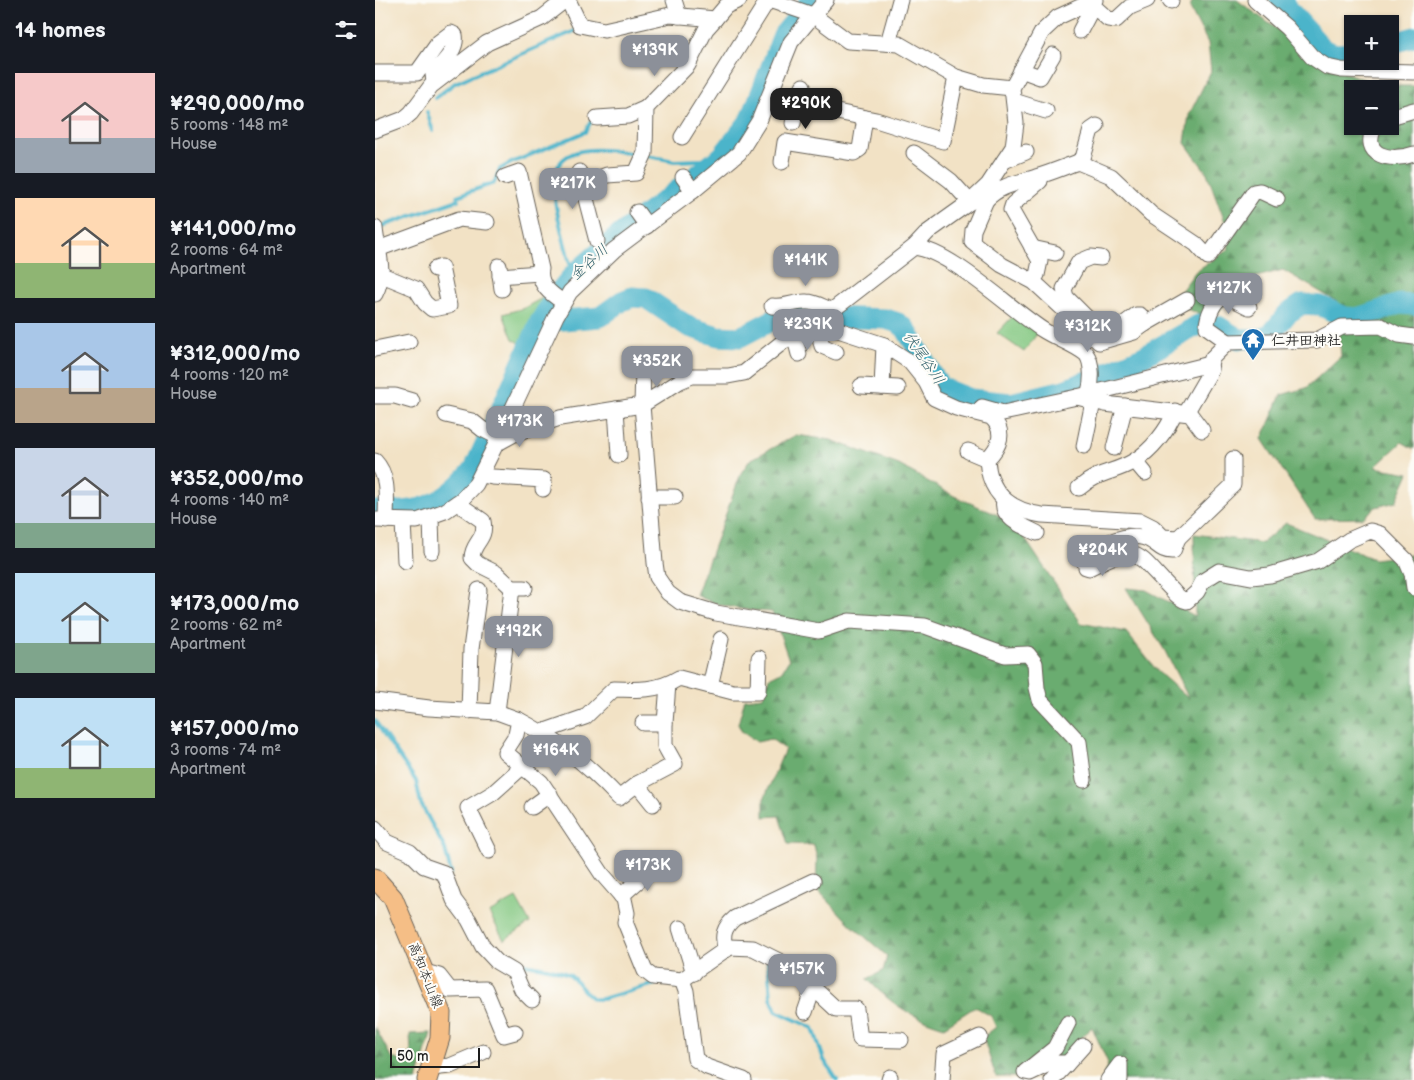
<!DOCTYPE html>
<html lang="en">
<head>
<meta charset="utf-8">
<style>
	body { margin:0; font-family:"Balsamiq Sans","Klee One",sans-serif; background:#20242c; color:#f1f3f6; height:100vh; display:flex; flex-direction:column; font-size:19px; white-space:nowrap }
	* { box-sizing:border-box; margin:0 }
	p { font-size:16px; color:#9ea1a6 }
	.icon { flex:none; width:28px; height:28px; fill:none; stroke:currentColor; stroke-width:2; stroke-linecap:round; stroke-linejoin:round }
	.map { position:relative; flex:1; overflow:hidden }
	.drawer { display:flex; flex-direction:column; background:#171b24; width:375px }
	.drawer>* { flex:none }
	.buttons { position:absolute; left:969px; top:15px; display:grid; gap:10px }
	.buttons a { display:grid; place-items:center; width:55px; height:55px; border-radius:0px; background:#171b24; box-shadow:0 1px 4px #0004; font-size:25px }
	.scale { position:absolute; left:15px; bottom:12px; width:90px; box-sizing:border-box; padding-left:5px; border:2px solid #1c1c1c; border-top:0; font-size:14px; line-height:18px; white-space:nowrap; color:#1c1c1c; -webkit-text-stroke:4px #fdfcf7; paint-order:stroke }
	.price { position:absolute; translate:-50% -42px; padding:0 11px; border-radius:10px; background:#8c9099; color:#fff; font-size:16px; line-height:32px; filter:drop-shadow(0 1px 2px #0008) }
	.price::after { content:''; position:absolute; left:50%; top:30px; width:15px; height:11px; margin-left:-8px; background:inherit; clip-path:polygon(0 0,100% 0,50% 100%) }
	.price.on { background:#222; color:#fff }
	ul { padding:0; list-style:none }
	li { display:flex; align-items:center; gap:15px; height:125px; padding:0 15px }
	li span { display:grid; place-items:center; flex:none; width:140px; height:100px; border-radius:0px; color:#555 }
	li>.icon { margin-inline-start:auto }
	span .icon { width:60px; height:60px; fill:#fffc; stroke-width:1 }
	li b { font-size:21px }
	h2 { display:flex; justify-content:space-between; align-items:center; height:60px; padding:0 15px; font-size:21px }
	main { display:flex; flex:1; min-height:0 }
	.map>svg:first-child { display:block }
	.green { fill:#84c882; stroke:#50724f }
	.forest { fill:url(#forest-firs); stroke:#446446; fill-rule:evenodd }
	.lines { fill:none; stroke-linecap:round; stroke-linejoin:round }
	.stream { stroke:#4bb4ca; stroke-width:4 }
	.river { stroke:#4bb4ca; stroke-width:21 }
	.minor-casing { stroke:#676157; stroke-width:17 }
	.major-casing { stroke:#676157; stroke-width:21 }
	.minor { stroke:#fff; stroke-width:15 }
	.major { stroke:#f5be86; stroke-width:19 }
	.labels { text-anchor:middle; stroke-width:4; stroke-linejoin:round; paint-order:stroke }
	.poi-label { font-size:14px; font-weight:bold; fill:#1c1c1c; stroke:#fdfcf7; text-anchor:start }
	.street-label { font-size:14px; fill:#1c1c1c; stroke:#fdfcf7 }
	.water-label { font-size:15px; font-style:italic; fill:#31606a; stroke:#fdfcf7 }
</style>
</head>
<body>
<main>
<section class="drawer">
<h2>14 homes<svg class="icon" aria-label="filters" viewBox="0 0 24 24"><path d="M4 7h16M4 17h16"/><circle cx="9" cy="7" r="2"/><circle cx="15" cy="17" r="2"/></svg></h2>
<ul>
<li><span style="background:linear-gradient(#f6c9c9 65%,#9aa5b1 0)"><svg class="icon" aria-label="home" viewBox="0 0 24 24"><path d="M3 11l9-7 9 7M6 9v11h12V9"/></svg></span><div><b>¥290,000/mo</b><p>5 rooms · 148 m²</p><p>House</p></div></li>
<li><span style="background:linear-gradient(#ffd9b3 65%,#8fb573 0)"><svg class="icon" aria-label="home" viewBox="0 0 24 24"><path d="M3 11l9-7 9 7M6 9v11h12V9"/></svg></span><div><b>¥141,000/mo</b><p>2 rooms · 64 m²</p><p>Apartment</p></div></li>
<li><span style="background:linear-gradient(#a9c7e8 65%,#b9a48a 0)"><svg class="icon" aria-label="home" viewBox="0 0 24 24"><path d="M3 11l9-7 9 7M6 9v11h12V9"/></svg></span><div><b>¥312,000/mo</b><p>4 rooms · 120 m²</p><p>House</p></div></li>
<li><span style="background:linear-gradient(#c9d6e8 75%,#7fa58c 0)"><svg class="icon" aria-label="home" viewBox="0 0 24 24"><path d="M3 11l9-7 9 7M6 9v11h12V9"/></svg></span><div><b>¥352,000/mo</b><p>4 rooms · 140 m²</p><p>House</p></div></li>
<li><span style="background:linear-gradient(#bfe0f5 70%,#7fa58c 0)"><svg class="icon" aria-label="home" viewBox="0 0 24 24"><path d="M3 11l9-7 9 7M6 9v11h12V9"/></svg></span><div><b>¥173,000/mo</b><p>2 rooms · 62 m²</p><p>Apartment</p></div></li>
<li><span style="background:linear-gradient(#bfe0f5 70%,#8fb573 0)"><svg class="icon" aria-label="home" viewBox="0 0 24 24"><path d="M3 11l9-7 9 7M6 9v11h12V9"/></svg></span><div><b>¥157,000/mo</b><p>3 rooms · 74 m²</p><p>Apartment</p></div></li>
</ul>
</section>
<div class="map">
<svg width="1039" height="1080" viewBox="0 0 1039 1080">
	<defs>
		<pattern id="forest-firs" width="22" height="20" patternUnits="userSpaceOnUse" patternTransform="scale(1.25)"><rect width="22" height="20" fill="#6bac70"/><path d="M5 1l3.5 6h-7zM16 11l3.5 6h-7z" fill="#578b5b"/></pattern>
	</defs>
	<rect width="100%" height="100%" fill="#fdfcf7"/>
	<filter id="ink" filterUnits="userSpaceOnUse"><feTurbulence type="fractalNoise" baseFrequency=".02" numOctaves="2"/><feDisplacementMap in="SourceGraphic" scale="10" xChannelSelector="R" yChannelSelector="G"/><feConvolveMatrix kernelMatrix="1 2 1 2 8 2 1 2 1" color-interpolation-filters="sRGB"/></filter>
	<filter id="wash" filterUnits="userSpaceOnUse"><feTurbulence type="fractalNoise" baseFrequency=".0096" numOctaves="4" result="noise"/><feDisplacementMap in="SourceGraphic" scale="20" xChannelSelector="R" yChannelSelector="G"/><feGaussianBlur stdDeviation="1.12" result="paint"/><feColorMatrix in="noise" values="0 0 0 0 0 0 0 0 0 0 0 0 0 0 0 0 0 1.4 0 .05"/><feComposite in="paint" operator="in"/></filter>
	<g filter="url(#wash)">
		<rect width="100%" height="100%" fill="#f2e2c5"/>
		<g class="green">
			<polygon points="169,297 145,343 138,339 128,314 149,308"/>
			<polygon points="640,314 664,331 649,352 622,333"/>
			<polygon points="141,898 155,923 129,940 114,913"/>
		</g>
		<g class="forest">
			<path d="M818,0H862L954,67L1008,86H1039V449L1027,442L1000,467L1034,473L1021,502L1001,507L988,518L940,519L887,439L906,395L931,388L966,356L961,301L908,270L870,280L838,318L796,304L821,271L854,249L850,222L832,173L810,143L814,115L836,71L833,43L815,8ZM978,89H1015V126H978Z"/>
			<path d="M421,435L456,440L524,465L579,496L639,522L706,623L751,632L783,672L814,699L790,651L751,588L771,590L820,616L819,534L887,543L911,523L999,559L1039,554V1080H727L733,1063L717,1027L689,1056L641,1077H621L608,1037L621,1027L616,1016L600,1007L569,1027C534,1016 518,1005 492,979L508,971L512,956L475,924L441,888L442,858L439,845L413,844L404,816L389,817V799L410,749L396,739L382,742L367,732L363,724L370,699L388,697L394,678L406,672L414,660L397,612C369,610 346,608 321,595L366,473L375,460Z"/>
			<polygon points="0,1027 16,1057 25,1061 36,1052 35,1034 56,1033 42,1080 0,1080"/>
		</g>
		<g class="lines">
			<g class="stream">
				<polyline points="60,98 80,83 202,30"/>
				<polyline points="52,112 58,131"/>
				<polyline points="272,156 300,161 326,160"/>
				<polyline points="82,196 119,183 125,169 136,163 210,132 218,118"/>
				<polyline points="7,226 83,200"/>
				<path d="M195,264C175,186 154,132 265,155"/>
				<polyline points="197,270 199,274"/>
				<polyline points="0,721 41,781 46,804 70,849 76,873"/>
				<path d="M130,959C149,966 178,966 194,975C204,981 208,994 219,999H227L280,984"/>
				<polyline points="393,961 396,998 401,1011 438,1028 449,1060 462,1080"/>
			</g>
			<g class="river">
				<polyline points="905,0 949,50 961,54 978,53"/>
				<polyline points="1015,44 1039,37"/>
				<polyline points="165,322 225,317 247,301 257,297 271,298 314,327 343,336 365,337 417,310 429,308 458,317 511,319 523,323 530,328 565,387 596,399 636,403 689,390 717,379 769,356 823,325 833,323 843,326 864,339 887,338 896,334 912,314 927,304 946,306 970,317 982,318 1025,304 1039,305"/>
				<path d="M0,511C46,514 69,505 99,469L165,322L182,294L199,274L243,236L347,156L376,119L408,35L437,0"/>
			</g>
		</g>
	</g>
	<g filter="url(#ink)">
		<g class="lines">
			<g class="minor-casing">
				<g id="minor">
					<polyline points="193,0 205,25 229,30 295,15 340,19 351,6 364,0"/>
					<polyline points="299,0 304,16"/>
					<polyline points="394,0 438,15 473,41 524,44 581,77 608,85 637,88"/>
					<polyline points="795,0 796,1"/>
					<polyline points="880,0 912,28 937,57 952,67 966,70 1039,72"/>
					<polyline points="715,3 733,19 741,20 755,7 772,0"/>
					<polyline points="705,31 715,12 715,3"/>
					<polyline points="513,43 525,0"/>
					<polyline points="646,70 665,77 678,55"/>
					<path d="M0,73H42L64,42L76,33L80,35C83,50 67,63 58,74L59,83"/>
					<polyline points="639,101 671,111"/>
					<polyline points="423,104 501,120 568,141 581,77"/>
					<polyline points="1015,117 1039,110"/>
					<polyline points="222,118 253,116 271,108"/>
					<polyline points="418,123 428,86"/>
					<path d="M1000,126C984,157 1017,162 1039,154"/>
					<polyline points="0,130 29,119 36,113 56,86 112,43 167,18 190,0"/>
					<polyline points="307,137 393,0"/>
					<polyline points="539,153 576,181 595,202"/>
					<polyline points="629,161 651,152"/>
					<polyline points="407,162 410,142 479,153 485,149 490,118"/>
					<polyline points="703,162 708,158 716,130 722,126"/>
					<polyline points="204,172 222,241"/>
					<path d="M130,177L144,172L166,269C163,285 176,294 188,302"/>
					<polyline points="308,177 318,191"/>
					<polyline points="207,185 232,175 261,173 270,153 271,108 313,65 331,29 340,19"/>
					<path d="M606,194L611,200C625,185 643,183 661,177C675,173 689,167 703,162L736,176L776,214L821,244L833,257L879,192L885,191L902,199"/>
					<polyline points="611,200 598,230 597,242 627,265 659,282 724,342 759,332 770,324 765,315 761,315 741,330 726,332 691,297 689,289 704,262 716,257 726,258"/>
					<polyline points="262,212 272,226"/>
					<path d="M0,228C2,252 12,271 0,294"/>
					<path d="M539,247C576,251 634,308 668,330C682,339 699,344 711,354C718,363 717,382 714,392"/>
					<polyline points="657,248 680,253"/>
					<polyline points="3,249 84,219 112,222"/>
					<polyline points="124,266 127,289"/>
					<polyline points="7,275 41,289 50,303 57,309 74,306 66,267 60,269"/>
					<polyline points="662,275 665,261 636,210 638,204 665,181 664,177"/>
					<polyline points="125,276 165,273"/>
					<path d="M397,306C411,308 418,301 432,302C441,302 449,308 458,311"/>
					<polyline points="770,324 812,300"/>
					<polyline points="419,335 424,354"/>
					<path d="M853,342L832,327C832,318 839,296 851,297C858,298 867,304 874,307"/>
					<polyline points="0,349 34,342"/>
					<path d="M461,352L447,346C443,333 447,322 455,312L539,247L553,232L595,202L613,185L638,147L641,123L637,88L667,32L683,17L720,0"/>
					<polyline points="268,370 267,405 280,563 282,577 293,593 305,602 341,613 444,631 474,621 550,626 630,655 653,654 660,663 662,688 665,700 704,742 709,780"/>
					<polyline points="486,386 523,388"/>
					<polyline points="507,387 509,345"/>
					<polyline points="0,396 20,396 37,401"/>
					<polyline points="702,397 835,364 837,358 853,342 942,340 967,327 1006,326 1024,335 1039,337"/>
					<polyline points="607,407 628,413 702,397 730,404 815,414 827,430"/>
					<polyline points="241,409 244,455"/>
					<polyline points="811,413 836,370 835,364"/>
					<polyline points="71,415 97,421 107,429 123,437"/>
					<polyline points="121,444 181,316 195,292 239,250 318,191 364,153 384,121 416,42 451,0"/>
					<polyline points="709,446 718,402"/>
					<polyline points="739,448 750,406"/>
					<polyline points="593,451 612,459"/>
					<path d="M0,461C15,477 11,500 11,521"/>
					<polyline points="760,461 770,473"/>
					<polyline points="107,475 117,477 169,480 168,489"/>
					<path d="M704,488C725,470 740,473 759,461C776,451 793,430 800,411"/>
					<polyline points="274,497 300,497"/>
					<path d="M629,501C625,518 650,527 662,533"/>
					<path d="M82,503L108,521C112,540 97,542 97,558L103,564L121,573L137,588"/>
					<polyline points="56,518 57,551"/>
					<path d="M0,520L42,521L70,511L86,500L101,484L121,444L141,433L185,418L267,405L305,381L317,376H353L369,373L409,341L442,323L509,345L535,362L551,382L559,398L581,408L616,417C631,431 625,447 612,459C614,493 634,510 667,515L766,521L778,527L788,537L803,538L798,551C785,552 781,541 770,538C753,532 716,545 710,562L711,567L714,568C764,541 761,554 797,590C801,595 806,600 812,601L822,592L828,581L844,571L876,577L895,575L943,561L974,540L995,531L1005,534L1031,560L1037,574L1039,588"/>
					<polyline points="28,522 30,561"/>
					<polyline points="803,538 858,485 858,459"/>
					<polyline points="335,686 346,639"/>
					<polyline points="0,701 54,708 122,712 144,720 141,735 130,752 166,782 227,874 249,899 252,913 250,922 270,971 278,977 307,980 354,947 378,948 416,967 461,1009 481,1009 485,1039 526,1040"/>
					<polyline points="94,711 96,649 104,590"/>
					<polyline points="122,712 137,588 150,588"/>
					<path d="M144,720C183,740 214,766 244,798L262,784L300,764L290,746V723"/>
					<polyline points="268,723 290,723 293,684"/>
					<path d="M167,732L210,717L239,689C262,690 283,691 304,678L358,692H383L384,658"/>
					<polyline points="262,784 278,804"/>
					<polyline points="157,807 175,794"/>
					<polyline points="0,828 12,842 35,852 49,866 69,873 79,900 94,920 108,947 122,962 139,972 147,990 157,1000"/>
					<polyline points="114,851 93,808 118,793 147,767"/>
					<polyline points="246,896 279,867"/>
					<polyline points="305,928 319,973"/>
					<path d="M351,950C346,936 349,927 360,918L438,881"/>
					<polyline points="50,972 64,976 75,990 110,989 129,1035 140,1032"/>
					<polyline points="307,980 311,991 320,1059 332,1067 369,1080"/>
					<polyline points="430,1012 439,986"/>
					<polyline points="691,1065 708,1046"/>
					<polyline points="56,1068 75,1066 108,1052"/>
					<polyline points="514,1080 515,1077"/>
					<polyline points="567,1080 569,1054 605,1037"/>
					<polyline points="677,1080 691,1065 689,1063 676,1063 655,1073 650,1072 680,1048 693,1023"/>
					<polyline points="733,1080 745,1064 745,1080"/>
				</g>
			</g>
			<g class="major-casing">
				<polyline id="major" points="0,878 18,898 66,1013 65,1038 52,1080"/>
			</g>
			<use href="#minor" class="minor"/>
			<use href="#major" class="major"/>
		</g>
	</g>
	<defs>
		<g id="temple-pin" transform="scale(1.25)"><path d="M0 17L-7.5 6A9.5 9.5 0 1 1 7.5 6Z" fill="#1f6fb2" stroke="#fdfcf7"/><path d="M0-6L5-2H3V0L6.5 2.5H4V6H1.5V3h-3V6H-4V2.5H-6.5L-3 0V-2H-5Z" fill="#fff"/></g>
	</defs>
	<g fill-rule="evenodd">
		<use href="#temple-pin" x="878" y="340"/>
	</g>
	<g class="labels">
		<g class="poi-label">
			<text x="896" y="345">仁井田神社</text>
		</g>
		<g class="street-label">
			<text transform="translate(51 975) rotate(68)" y="5">高知本山線</text>
		</g>
		<g class="water-label">
			<text transform="translate(214 262) rotate(-42)" y="5">金谷川</text>
			<text transform="translate(549 358) rotate(56)" y="5">伏尾谷川</text>
		</g>
	</g>
</svg>
<div class="buttons">
<a>+</a>
<a>−</a>
</div>
<div class="scale">50 m</div>
<b class="price" style="left:280px;top:77px">¥139K</b>
<b class="price on" style="left:431px;top:130px">¥290K</b>
<b class="price" style="left:198px;top:210px">¥217K</b>
<b class="price" style="left:431px;top:287px">¥141K</b>
<b class="price" style="left:854px;top:315px">¥127K</b>
<b class="price" style="left:433px;top:351px">¥239K</b>
<b class="price" style="left:713px;top:353px">¥312K</b>
<b class="price" style="left:282px;top:388px">¥352K</b>
<b class="price" style="left:145px;top:448px">¥173K</b>
<b class="price" style="left:728px;top:577px">¥204K</b>
<b class="price" style="left:144px;top:658px">¥192K</b>
<b class="price" style="left:181px;top:777px">¥164K</b>
<b class="price" style="left:273px;top:892px">¥173K</b>
<b class="price" style="left:427px;top:996px">¥157K</b>
</div>
</main>
</body>
</html>
